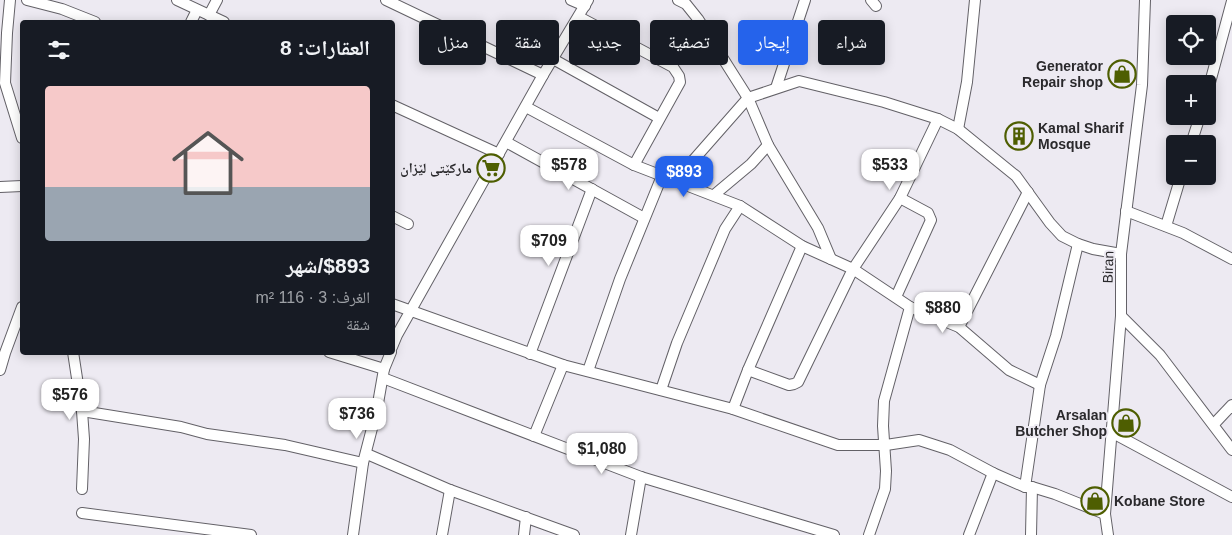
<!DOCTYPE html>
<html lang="ar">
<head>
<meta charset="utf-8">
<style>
	body { margin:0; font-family:Helvetica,"Noto Naskh Arabic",sans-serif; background:#242831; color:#f1f3f6; direction:rtl; height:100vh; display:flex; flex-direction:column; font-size:19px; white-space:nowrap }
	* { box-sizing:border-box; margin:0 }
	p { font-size:16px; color:#9ea1a6 }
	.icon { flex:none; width:28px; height:28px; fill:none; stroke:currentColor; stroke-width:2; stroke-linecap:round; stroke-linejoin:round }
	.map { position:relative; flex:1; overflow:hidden; direction:ltr }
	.sheet { position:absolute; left:20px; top:20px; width:375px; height:335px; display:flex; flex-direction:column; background:#171b24; border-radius:5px; box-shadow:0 2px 12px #0003; direction:rtl }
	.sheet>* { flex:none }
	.guide { position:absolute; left:410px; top:20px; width:475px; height:45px; direction:rtl; display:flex; gap:10px }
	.fabs { position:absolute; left:1166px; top:15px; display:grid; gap:10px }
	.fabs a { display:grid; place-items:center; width:50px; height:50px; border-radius:5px; background:#171b24; box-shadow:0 2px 12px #0003; font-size:25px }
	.price { position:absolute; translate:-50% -42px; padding:0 11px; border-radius:10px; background:#fff; color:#222; font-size:16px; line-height:32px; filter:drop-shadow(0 1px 2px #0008) }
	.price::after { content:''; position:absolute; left:50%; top:30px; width:15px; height:11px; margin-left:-8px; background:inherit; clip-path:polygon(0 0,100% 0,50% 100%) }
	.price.on { background:#2563eb; color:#fff }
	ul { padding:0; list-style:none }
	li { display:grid; align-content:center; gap:10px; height:265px; padding:0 25px }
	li+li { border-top:1px solid #363941 }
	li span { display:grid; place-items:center; height:155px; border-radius:5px; color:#555 }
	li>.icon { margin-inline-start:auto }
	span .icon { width:90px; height:90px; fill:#fffc; stroke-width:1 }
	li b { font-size:21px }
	h2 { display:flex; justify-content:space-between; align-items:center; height:60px; padding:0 25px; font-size:21px }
	.tag { padding:0 18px; border-radius:5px; background:#171b24; box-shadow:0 2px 12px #0003; font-size:18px; line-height:45px }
	.tag.on { background:#2563eb; color:#fff }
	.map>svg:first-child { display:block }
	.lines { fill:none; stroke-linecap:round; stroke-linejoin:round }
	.street-casing { stroke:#636167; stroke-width:12 }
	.street { stroke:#fff; stroke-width:10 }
	.labels { text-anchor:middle; stroke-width:4; stroke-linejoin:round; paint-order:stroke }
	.poi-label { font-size:14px; font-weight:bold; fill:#2a292c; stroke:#edeaf2; text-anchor:end }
	.street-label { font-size:14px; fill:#2a292c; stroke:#edeaf2 }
</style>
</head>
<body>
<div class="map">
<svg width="1232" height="535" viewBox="0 0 1232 535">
	<rect width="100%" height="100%" fill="#edeaf2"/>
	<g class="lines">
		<g class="street-casing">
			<g id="street">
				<polyline points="10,0 7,33 5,83 22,138"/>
				<polyline points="27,0 62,9 95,22"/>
				<polyline points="177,0 224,22"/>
				<polyline points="386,0 543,75"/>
				<polyline points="571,0 585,6"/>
				<polyline points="678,0 686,4 698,19 748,98 768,145 818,228 831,259"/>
				<polyline points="871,0 876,6"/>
				<polyline points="209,15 217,0"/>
				<polyline points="579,17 673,67 679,76 680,82 634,165"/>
				<polyline points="191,22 197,10"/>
				<polyline points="553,59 659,118"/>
				<polyline points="776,88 805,0"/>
				<polyline points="1208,90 1232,1"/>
				<polyline points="392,105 499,154"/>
				<polyline points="526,107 634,165 740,206 802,246 853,269 910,307 959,327 1009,370 1040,385"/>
				<polyline points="958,129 967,82 975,0"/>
				<polyline points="506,142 644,218"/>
				<polyline points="1191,144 1200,116"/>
				<polyline points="675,181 748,98 799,81 884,102 938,119 958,129 1016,176 1050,223 1062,236 1078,244 1093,249 1121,254"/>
				<polyline points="0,187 22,186"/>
				<polyline points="714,195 751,164 768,145"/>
				<polyline points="1126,211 1183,233 1232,259"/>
				<polyline points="392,216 408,224"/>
				<polyline points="1166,226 1181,176"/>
				<polyline points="896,297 931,220 928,213 900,198"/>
				<polyline points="392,304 563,365 733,409 838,445 886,445 919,440 950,450 993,473 1025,487 1032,487 1055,494 1105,514"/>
				<polyline points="1121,316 1160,355 1232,450"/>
				<polyline points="959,327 1028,192"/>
				<polyline points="392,347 397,335 543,75 588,0"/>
				<polyline points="73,352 82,411 84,439 82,489"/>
				<polyline points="329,352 384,369"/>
				<polyline points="530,354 592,189"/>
				<polyline points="0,370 5,353 22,307"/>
				<polyline points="748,370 789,385 794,384 798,382 853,269 900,198 938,119"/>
				<polyline points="588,371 620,279 662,176"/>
				<polyline points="383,378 641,477 834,535"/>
				<polyline points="661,390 677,343 725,229 740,206"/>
				<polyline points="733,409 748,370 802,246"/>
				<polyline points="82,411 181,427 207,434 285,445 363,463"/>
				<polyline points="1214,424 1232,405"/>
				<polyline points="1111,432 1232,497"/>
				<polyline points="534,436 563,365"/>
				<polyline points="367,454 450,490 574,535"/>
				<polyline points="1025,487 1040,385 1056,336 1078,244"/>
				<polyline points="82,513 251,535"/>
				<polyline points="353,535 363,463 377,409 384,369 391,352"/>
				<polyline points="442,535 450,490"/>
				<polyline points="524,535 526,517"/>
				<polyline points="631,535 641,477"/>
				<polyline points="869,535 885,489 886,471 883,426 884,401 910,307"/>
				<polyline points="969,535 993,473"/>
				<polyline points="1031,535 1032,487"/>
				<polyline points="1108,535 1105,514 1121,316 1121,254 1142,85 1145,0"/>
			</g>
		</g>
		<use href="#street" class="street"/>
	</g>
	<defs>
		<g id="shop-ring" transform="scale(1.4375)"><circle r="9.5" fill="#edeaf2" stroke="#4e5e01" stroke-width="1.5"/><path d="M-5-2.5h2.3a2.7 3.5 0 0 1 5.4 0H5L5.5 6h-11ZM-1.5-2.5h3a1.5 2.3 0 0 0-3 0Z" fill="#4e5e01"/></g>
		<g id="building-ring" transform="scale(1.4375)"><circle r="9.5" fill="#edeaf2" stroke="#4e5e01" stroke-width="1.5"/><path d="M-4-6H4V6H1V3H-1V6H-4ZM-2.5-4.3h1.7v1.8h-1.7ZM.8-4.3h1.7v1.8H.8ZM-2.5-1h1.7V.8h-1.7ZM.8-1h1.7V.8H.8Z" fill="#4e5e01"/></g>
		<g id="supermarket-ring" transform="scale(1.4375)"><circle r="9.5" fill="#edeaf2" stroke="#4e5e01" stroke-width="1.5"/><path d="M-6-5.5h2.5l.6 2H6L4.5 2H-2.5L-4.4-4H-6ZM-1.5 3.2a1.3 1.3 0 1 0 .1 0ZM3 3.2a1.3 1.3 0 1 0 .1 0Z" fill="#4e5e01"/></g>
	</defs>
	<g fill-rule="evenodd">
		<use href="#shop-ring" x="1122" y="74"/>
		<use href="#building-ring" x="1019" y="136"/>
		<use href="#supermarket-ring" x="491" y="168"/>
		<use href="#shop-ring" x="1126" y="423"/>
		<use href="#shop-ring" x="1095" y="501"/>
	</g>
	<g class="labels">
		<g class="poi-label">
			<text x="1103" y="71">Generator<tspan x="1103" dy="16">Repair shop</tspan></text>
			<text x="1038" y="133" text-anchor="start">Kamal Sharif<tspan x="1038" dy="16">Mosque</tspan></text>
			<text x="472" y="173">مارکێتی لێزان</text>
			<text x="1107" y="420">Arsalan<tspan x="1107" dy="16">Butcher Shop</tspan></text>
			<text x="1114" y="506" text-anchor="start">Kobane Store</text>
		</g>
		<g class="street-label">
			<text transform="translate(1108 267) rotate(-88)" y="5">Biran</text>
		</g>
	</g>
</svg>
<div class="fabs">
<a><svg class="icon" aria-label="locate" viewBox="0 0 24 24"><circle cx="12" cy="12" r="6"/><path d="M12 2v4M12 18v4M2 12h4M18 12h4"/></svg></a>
<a>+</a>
<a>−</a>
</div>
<b class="price" style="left:569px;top:191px">$578</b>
<b class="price" style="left:890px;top:191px">$533</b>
<b class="price on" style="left:684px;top:198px">$893</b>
<b class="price" style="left:549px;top:267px">$709</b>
<b class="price" style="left:943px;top:334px">$880</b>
<b class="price" style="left:70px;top:421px">$576</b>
<b class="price" style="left:357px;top:440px">$736</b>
<b class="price" style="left:602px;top:475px">$1,080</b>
<div class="guide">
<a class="tag">شراء</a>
<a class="tag on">إيجار</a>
<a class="tag">تصفية</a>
<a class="tag">جديد</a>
<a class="tag">شقة</a>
<a class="tag">منزل</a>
</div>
<section class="sheet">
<h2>العقارات: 8<svg class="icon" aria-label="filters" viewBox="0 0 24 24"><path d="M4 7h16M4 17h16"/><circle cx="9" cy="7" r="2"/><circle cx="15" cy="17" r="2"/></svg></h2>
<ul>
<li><span style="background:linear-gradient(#f6c9c9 65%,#9aa5b1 0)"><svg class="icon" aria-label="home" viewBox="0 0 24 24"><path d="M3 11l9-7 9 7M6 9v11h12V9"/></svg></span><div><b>$893/شهر</b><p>الغرف: 3 · 116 m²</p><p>شقة</p></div></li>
</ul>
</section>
</div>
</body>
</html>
